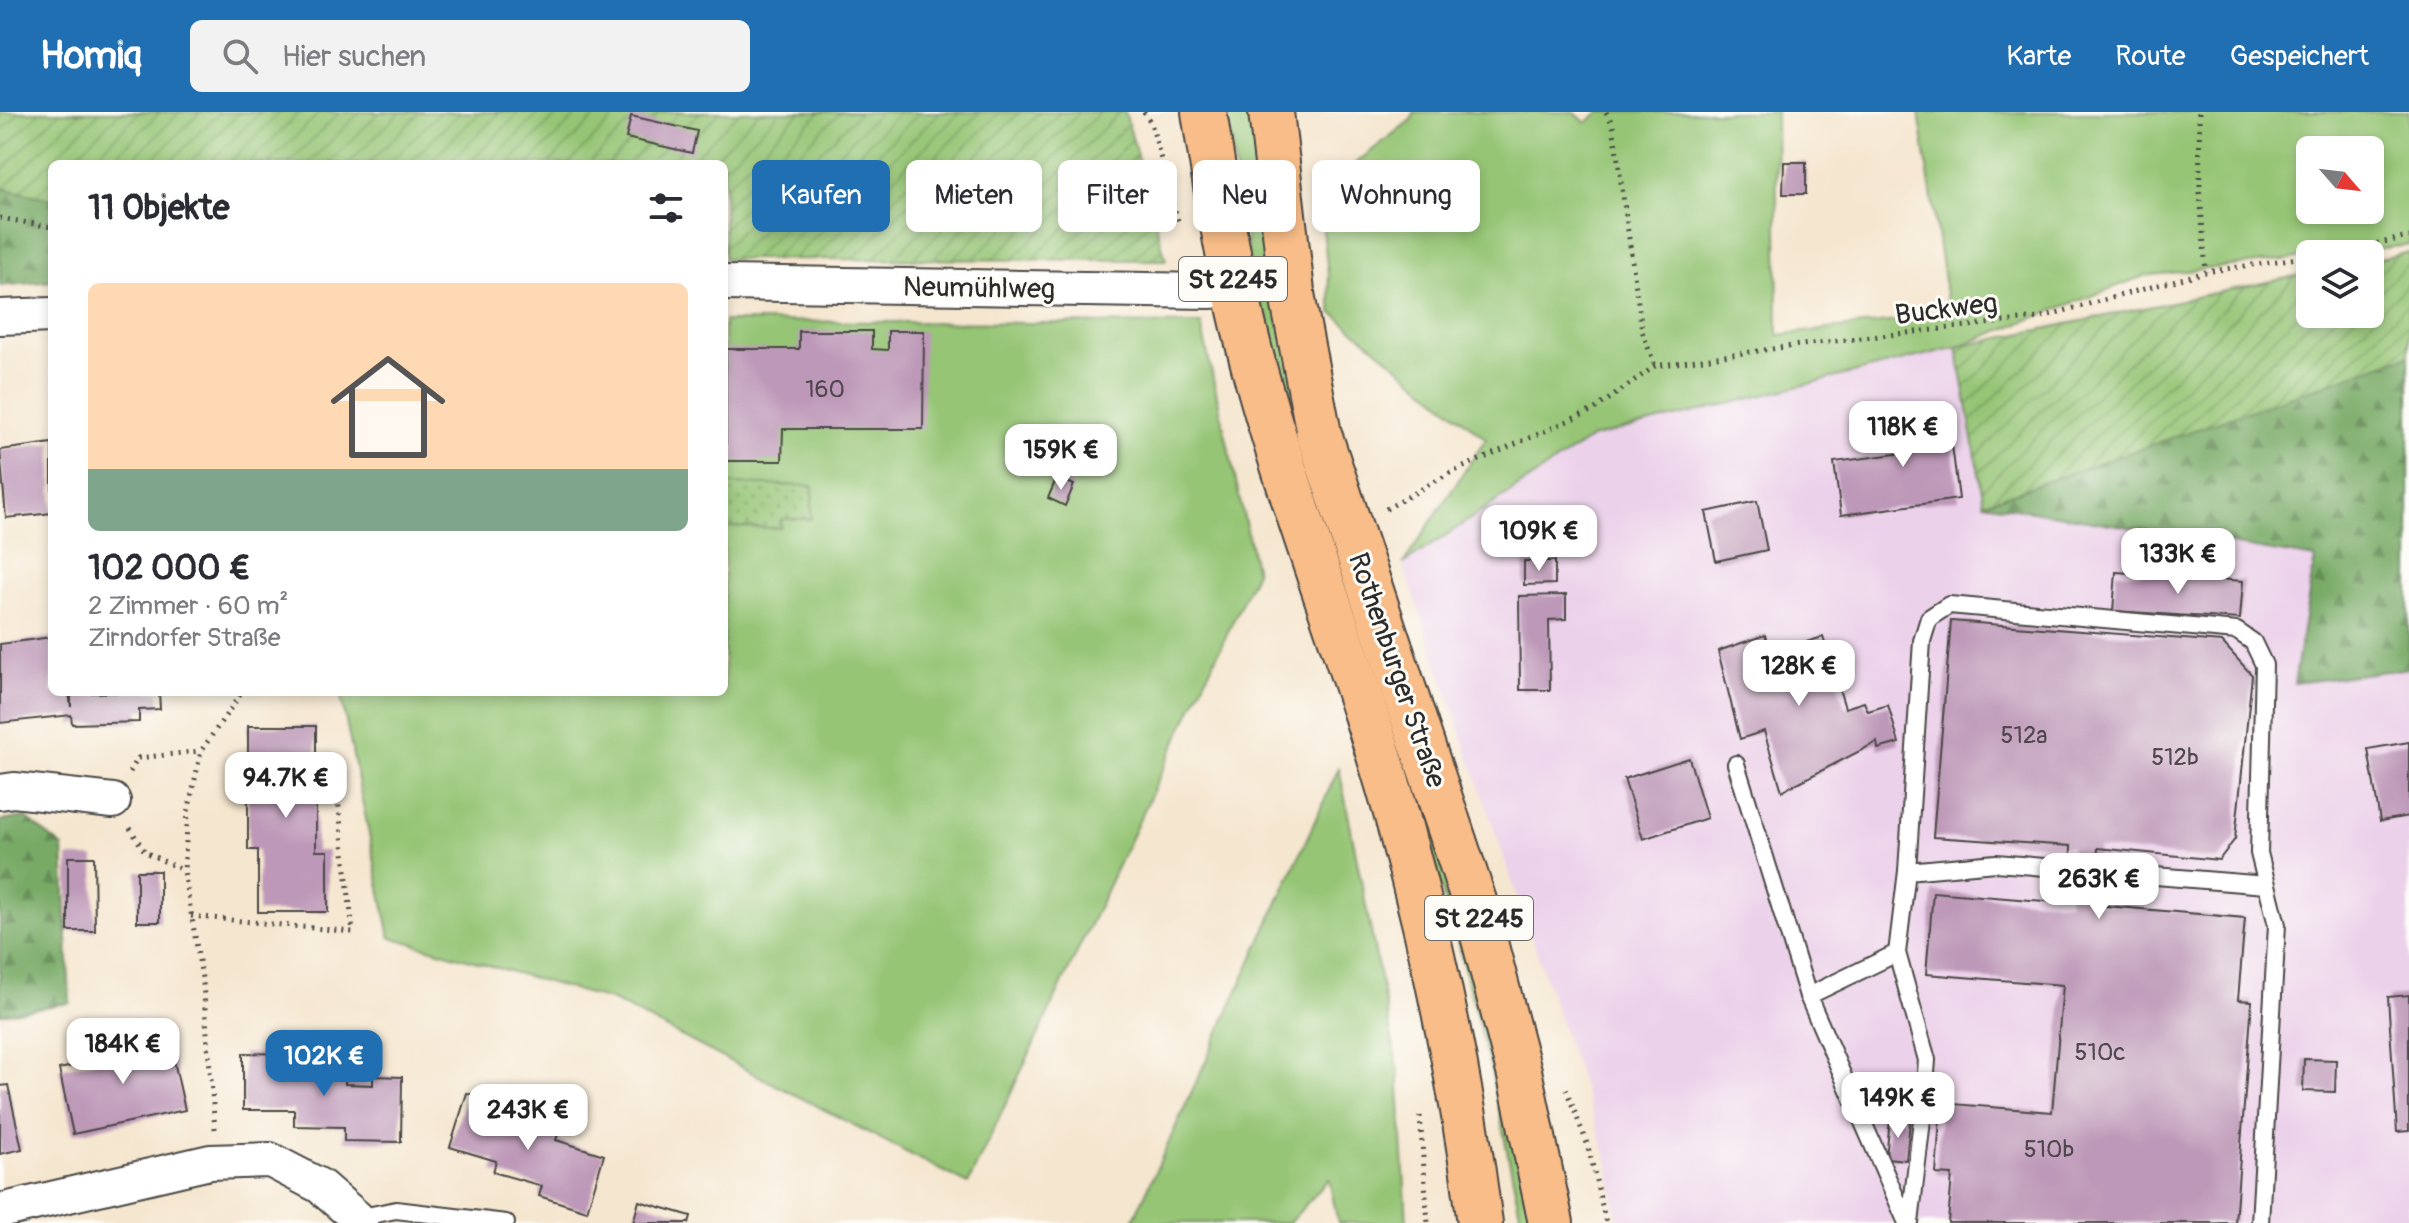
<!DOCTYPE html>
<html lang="de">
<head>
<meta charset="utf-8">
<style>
	body { margin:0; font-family:Pangolin,sans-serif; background:#f2f2f3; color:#2b2b33; height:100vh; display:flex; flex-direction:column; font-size:30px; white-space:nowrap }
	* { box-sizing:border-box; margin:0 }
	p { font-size:26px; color:#7c7c81 }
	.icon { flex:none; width:44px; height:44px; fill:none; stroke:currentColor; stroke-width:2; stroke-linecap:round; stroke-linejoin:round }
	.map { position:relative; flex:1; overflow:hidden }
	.details { position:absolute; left:48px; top:48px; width:680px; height:536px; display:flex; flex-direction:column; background:#fff; border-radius:12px; box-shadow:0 4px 12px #0003 }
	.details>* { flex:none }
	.banner { position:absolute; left:752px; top:48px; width:760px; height:72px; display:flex; gap:16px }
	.needle { width:52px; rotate:118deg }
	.fabs { position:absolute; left:2296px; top:24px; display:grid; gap:16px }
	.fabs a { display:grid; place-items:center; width:88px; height:88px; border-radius:12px; background:#fff; box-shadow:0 4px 12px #0003; font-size:40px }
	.price { position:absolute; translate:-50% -68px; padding:0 18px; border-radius:16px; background:#fff; color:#222; font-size:26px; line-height:52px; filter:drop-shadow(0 2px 4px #0008) }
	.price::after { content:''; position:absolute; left:50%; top:48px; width:24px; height:18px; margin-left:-12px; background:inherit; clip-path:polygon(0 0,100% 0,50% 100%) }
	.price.selected { background:#1f6fb2; color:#fff }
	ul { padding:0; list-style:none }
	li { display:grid; align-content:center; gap:16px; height:424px; padding:0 40px }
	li+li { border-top:2px solid #e1e1e2 }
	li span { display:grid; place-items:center; height:248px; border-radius:12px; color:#555 }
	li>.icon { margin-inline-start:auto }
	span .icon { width:144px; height:144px; fill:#fffc; stroke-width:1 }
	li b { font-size:34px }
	h2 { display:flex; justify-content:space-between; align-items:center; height:96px; padding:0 40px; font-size:34px }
	.pill { padding:0 28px; border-radius:12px; background:#fff; box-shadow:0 4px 12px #0003; font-size:28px; line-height:72px }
	.pill.selected { background:#1f6fb2; color:#fff }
	header { display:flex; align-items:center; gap:48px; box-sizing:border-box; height:112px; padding:0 40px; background:#1f6fb2; color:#fff }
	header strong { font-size:38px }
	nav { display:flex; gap:44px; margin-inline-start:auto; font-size:28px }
	.search { width:560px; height:72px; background:#f2f2f3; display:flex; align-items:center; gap:20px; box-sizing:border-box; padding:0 28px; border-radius:12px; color:#7c7c81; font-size:30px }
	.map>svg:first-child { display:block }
	.built { fill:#ecd1ea }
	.grass { fill:#95c575; stroke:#607850; stroke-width:2; fill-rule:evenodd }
	.forest { fill:url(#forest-firs); stroke:#526a48; stroke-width:2 }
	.park { fill:url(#park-dots); stroke:#607850; stroke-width:2 }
	.garden { fill:url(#garden-furrows); stroke:#607850; stroke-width:2 }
	.building { fill:#bd98b8 }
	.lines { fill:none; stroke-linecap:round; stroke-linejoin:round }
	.service-casing { stroke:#494744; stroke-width:20 }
	.minor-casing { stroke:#494744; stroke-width:38 }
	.primary-casing { stroke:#494744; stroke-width:48 }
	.path { stroke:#494744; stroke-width:5; stroke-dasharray:2 6; stroke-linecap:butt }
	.service { stroke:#fff; stroke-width:16 }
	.minor { stroke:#fff; stroke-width:34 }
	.primary { stroke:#f8bd88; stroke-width:44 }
	.labels { text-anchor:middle; stroke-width:6; stroke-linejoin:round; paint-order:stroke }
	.number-label { font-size:24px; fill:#50464e }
	.shield { fill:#fdfcf7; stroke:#6a6a68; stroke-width:2 }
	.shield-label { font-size:26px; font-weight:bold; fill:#2b2b2b }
	.street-label { font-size:28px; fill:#2b2b2b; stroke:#fdfcf7 }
</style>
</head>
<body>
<header>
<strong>Homiq</strong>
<div class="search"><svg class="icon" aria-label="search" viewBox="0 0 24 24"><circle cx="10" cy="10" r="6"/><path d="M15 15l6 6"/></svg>Hier suchen</div>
<nav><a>Karte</a><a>Route</a><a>Gespeichert</a></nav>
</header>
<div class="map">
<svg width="2409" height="1111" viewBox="0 0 2409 1111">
	<defs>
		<pattern id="forest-firs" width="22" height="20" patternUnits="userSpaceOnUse" patternTransform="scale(2)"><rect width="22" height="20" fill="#78aa66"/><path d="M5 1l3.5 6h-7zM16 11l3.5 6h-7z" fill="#638b54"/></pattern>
		<pattern id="park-dots" width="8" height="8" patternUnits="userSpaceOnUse" patternTransform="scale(2)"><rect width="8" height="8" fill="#95c575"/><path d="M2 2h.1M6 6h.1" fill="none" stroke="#7aa060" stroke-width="1.8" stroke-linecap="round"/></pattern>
		<pattern id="garden-furrows" width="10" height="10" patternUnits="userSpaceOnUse" patternTransform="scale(2)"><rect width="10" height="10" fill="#95c575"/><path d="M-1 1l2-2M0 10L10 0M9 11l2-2" fill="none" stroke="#7aa060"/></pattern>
	</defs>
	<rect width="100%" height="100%" fill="#fdfcf7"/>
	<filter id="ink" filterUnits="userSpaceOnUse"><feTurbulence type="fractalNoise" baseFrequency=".0125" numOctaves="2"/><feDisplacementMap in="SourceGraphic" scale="16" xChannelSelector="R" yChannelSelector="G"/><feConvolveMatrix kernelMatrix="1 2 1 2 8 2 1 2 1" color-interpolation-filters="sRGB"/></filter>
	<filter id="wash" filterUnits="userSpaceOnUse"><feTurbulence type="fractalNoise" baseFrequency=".006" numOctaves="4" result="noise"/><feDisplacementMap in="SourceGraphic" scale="32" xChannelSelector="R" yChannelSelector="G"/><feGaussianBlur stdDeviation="1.8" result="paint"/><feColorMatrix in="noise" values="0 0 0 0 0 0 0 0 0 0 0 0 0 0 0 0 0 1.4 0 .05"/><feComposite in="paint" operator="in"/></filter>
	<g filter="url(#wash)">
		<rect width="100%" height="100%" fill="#f5e6cf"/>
		<polygon class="built" points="1957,235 1984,391 2315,446 2294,571 2409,556 2409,1111 1618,1111 1608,1048 1403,452 1591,326"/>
		<g class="grass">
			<polygon points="1226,0 1252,0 1465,814 1534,1111 1522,1111 1491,960 1454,817 1430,740 1295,340 1258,202"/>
			<path d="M1413,0H1574L1586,11L1599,0H1776L1778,223L1949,203L1919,0H2409V133L2331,142H2310V145L2144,164L1957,235L1591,326L1403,452L1486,327L1332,200L1319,80L1412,7ZM2310,38H2370V98H2310Z"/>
			<polygon points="724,209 1201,212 1256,460 968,1072 613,889 390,825 340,580 724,580"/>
			<polygon points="1339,656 1398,957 1407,1111 1338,1111 1329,1067 1289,1111 1132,1111"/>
		</g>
		<g class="forest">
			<polygon points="0,76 52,87 52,169 0,174"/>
			<polygon points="2409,243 2409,556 2294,571 2315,446 1984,391"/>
			<polygon points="25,705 63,735 70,891 0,902 0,709"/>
		</g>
		<polygon class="park" points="724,372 813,374 811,407 781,407 781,416 724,415"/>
		<g class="garden">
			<polygon points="0,0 1125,0 1166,148 724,147 724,52 52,52 52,87 0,76"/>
			<polygon points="2409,140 2409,243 1984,391 1957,235 2310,161 2310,202 2370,202 2370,149"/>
		</g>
		<g id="blocks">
			<g class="building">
				<polygon points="631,4 697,19 692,41 626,26"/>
				<polygon points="1784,50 1806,50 1806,82 1783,82"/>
				<polygon points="799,219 872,219 872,237 888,238 888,219 924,219 923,317 783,317 782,349 726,349 726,237 799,237"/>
				<polygon points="1947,295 1959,387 1841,403 1834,350 1904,341 1898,302"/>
				<polygon points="52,331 52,401 6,406 0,338"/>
				<polygon points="1057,365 1074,373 1065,394 1048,386"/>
				<polygon points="1757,389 1767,438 1716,449 1706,400"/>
				<polygon points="1524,449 1555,449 1555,472 1524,473"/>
				<polygon points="2116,460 2243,469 2240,507 2113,499"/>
				<polygon points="1566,483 1566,507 1549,508 1550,578 1520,578 1519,484"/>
				<polygon points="1951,509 2222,530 2252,563 2235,727 2219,748 2098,736 2095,793 2245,806 2238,888 2252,889 2235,1111 1948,1111 1952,1063 1936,1062 1941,991 2052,1000 2063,873 1926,862 1933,780 2069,791 2071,734 1933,725"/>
				<polygon points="1765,523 1773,551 1789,547 1786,536 1823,525 1845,596 1864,590 1868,599 1888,593 1899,631 1878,637 1877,630 1782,679 1764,619 1740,627 1718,539"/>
				<polygon points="52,525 52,580 69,580 71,595 71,581 159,580 160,597 139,598 139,610 72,612 71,603 0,611 0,532"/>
				<polygon points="248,614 316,614 316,739 328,739 328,800 258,800 258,738 248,738"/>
				<polygon points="2409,630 2409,704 2380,709 2368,637"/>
				<polygon points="1689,646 1707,706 1643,727 1624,667"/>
				<polygon points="68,745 94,745 95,819 68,819"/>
				<rect x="137" y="759" width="23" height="51"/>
				<polygon points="2409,883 2409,1019 2397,1020 2388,885"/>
				<polygon points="168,922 185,998 73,1022 59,957 114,945 112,935"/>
				<polygon points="243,941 295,942 295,956 346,957 345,972 373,973 373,964 402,965 401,1030 344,1029 344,1015 294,1014 294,998 243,998"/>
				<polygon points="2304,947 2336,948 2335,980 2303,979"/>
				<polygon points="8,973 22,1037 0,1042 0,974"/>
				<polygon points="467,981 513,996 510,1004 559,1019 556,1028 604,1043 587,1099 539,1084 542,1074 493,1060 496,1049 450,1035"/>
				<polygon points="1890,1007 1910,1009 1906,1048 1886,1046"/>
				<polygon points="639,1089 691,1104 689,1111 633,1111"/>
			</g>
		</g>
	</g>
	<g filter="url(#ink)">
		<use href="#blocks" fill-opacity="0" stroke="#494744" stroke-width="2"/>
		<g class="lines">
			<g class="service-casing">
				<g id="service">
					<polyline points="1736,652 1808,884 1907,1111"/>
					<polyline points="1907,759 1996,751 2266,773"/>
					<polyline points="1897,841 1927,948 1923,999 1910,1111"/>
					<polyline points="1808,884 1897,841 1907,759 1922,529 1929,506 1949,493 2237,519 2253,530 2264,553 2259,741 2277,813 2260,1111"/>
					<polyline points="357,1106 396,1098 506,1111"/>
				</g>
			</g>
			<g class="minor-casing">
				<g id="minor">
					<polyline points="724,171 1209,179 1235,177"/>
					<polyline points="0,205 52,203"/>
					<polyline points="0,680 14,678 113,689"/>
					<polyline points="0,1099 210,1050 270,1048 320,1074 357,1106 360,1111"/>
				</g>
			</g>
			<g class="primary-casing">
				<g id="primary">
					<path d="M1204,0C1219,96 1235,191 1262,284C1303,429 1360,569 1400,715C1435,845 1463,978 1480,1111"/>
					<polyline points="1271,0 1293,188 1319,322 1474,789 1519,959 1551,1111"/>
				</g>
			</g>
			<g class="path">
				<polyline points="1144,0 1151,11 1178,109"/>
				<polyline points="1606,0 1613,13 1642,219 1655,254"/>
				<polyline points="2199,0 2200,80 2206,160"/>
				<polyline points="0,106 52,115"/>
				<polyline points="2322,142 2409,125"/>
				<polyline points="1386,397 1450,361 1595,297 1655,254 1792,234 2038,206 2206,160 2310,144"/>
				<polyline points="130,660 138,646 201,639"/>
				<polyline points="130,716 145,740 184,759"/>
				<polyline points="191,804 353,820 335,661"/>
				<polyline points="1566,977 1588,1034 1606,1111"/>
				<polyline points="1420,1004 1428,1111"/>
				<polyline points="215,1017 203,872 184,759 188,700 201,639 242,580"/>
			</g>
			<use href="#service" class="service"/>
			<use href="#minor" class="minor"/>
			<use href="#primary" class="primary"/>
		</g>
	</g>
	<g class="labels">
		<g class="number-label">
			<text x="825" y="285">160</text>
			<text x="2024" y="631">512a</text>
			<text x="2175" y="653">512b</text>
			<text x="2100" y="948">510c</text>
			<text x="2049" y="1045">510b</text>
		</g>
		<g class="shield">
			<rect x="1179" y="145" width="108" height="44" rx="6"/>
			<rect x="1425" y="784" width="108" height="44" rx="6"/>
		</g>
		<g class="shield-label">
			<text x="1233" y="176">St 2245</text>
			<text x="1479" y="815">St 2245</text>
		</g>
		<g class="street-label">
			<text transform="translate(979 175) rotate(1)" y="10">Neumühlweg</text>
			<text transform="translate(1946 196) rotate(-7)" y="10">Buckweg</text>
			<text transform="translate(1398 558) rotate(71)" y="10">Rothenburger Straße</text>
		</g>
	</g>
</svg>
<div class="fabs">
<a><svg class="needle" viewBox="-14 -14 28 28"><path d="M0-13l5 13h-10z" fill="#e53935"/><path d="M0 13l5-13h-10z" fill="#7c7c81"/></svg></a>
<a><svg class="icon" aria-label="layers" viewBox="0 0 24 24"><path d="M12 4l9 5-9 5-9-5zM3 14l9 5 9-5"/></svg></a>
</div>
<b class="price" style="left:1903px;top:357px">118K €</b>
<b class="price" style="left:1061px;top:380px">159K €</b>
<b class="price" style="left:1539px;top:461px">109K €</b>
<b class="price" style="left:2178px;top:484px">133K €</b>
<b class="price" style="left:1799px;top:596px">128K €</b>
<b class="price" style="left:286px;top:708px">94.7K €</b>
<b class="price" style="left:2099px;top:809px">263K €</b>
<b class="price" style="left:123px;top:974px">184K €</b>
<b class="price selected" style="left:324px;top:986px">102K €</b>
<b class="price" style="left:1898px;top:1028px">149K €</b>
<b class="price" style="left:528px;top:1040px">243K €</b>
<div class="banner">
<a class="pill selected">Kaufen</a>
<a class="pill">Mieten</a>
<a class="pill">Filter</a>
<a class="pill">Neu</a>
<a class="pill">Wohnung</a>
</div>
<section class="details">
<h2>11 Objekte<svg class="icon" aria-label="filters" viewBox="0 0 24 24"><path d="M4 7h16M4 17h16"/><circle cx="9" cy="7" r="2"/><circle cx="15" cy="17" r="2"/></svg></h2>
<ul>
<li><span style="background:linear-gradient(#ffd9b3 75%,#7fa58c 0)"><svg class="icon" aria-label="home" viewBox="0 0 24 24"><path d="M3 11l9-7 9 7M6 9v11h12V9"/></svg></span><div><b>102 000 €</b><p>2 Zimmer · 60 m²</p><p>Zirndorfer Straße</p></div></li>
</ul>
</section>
</div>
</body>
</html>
